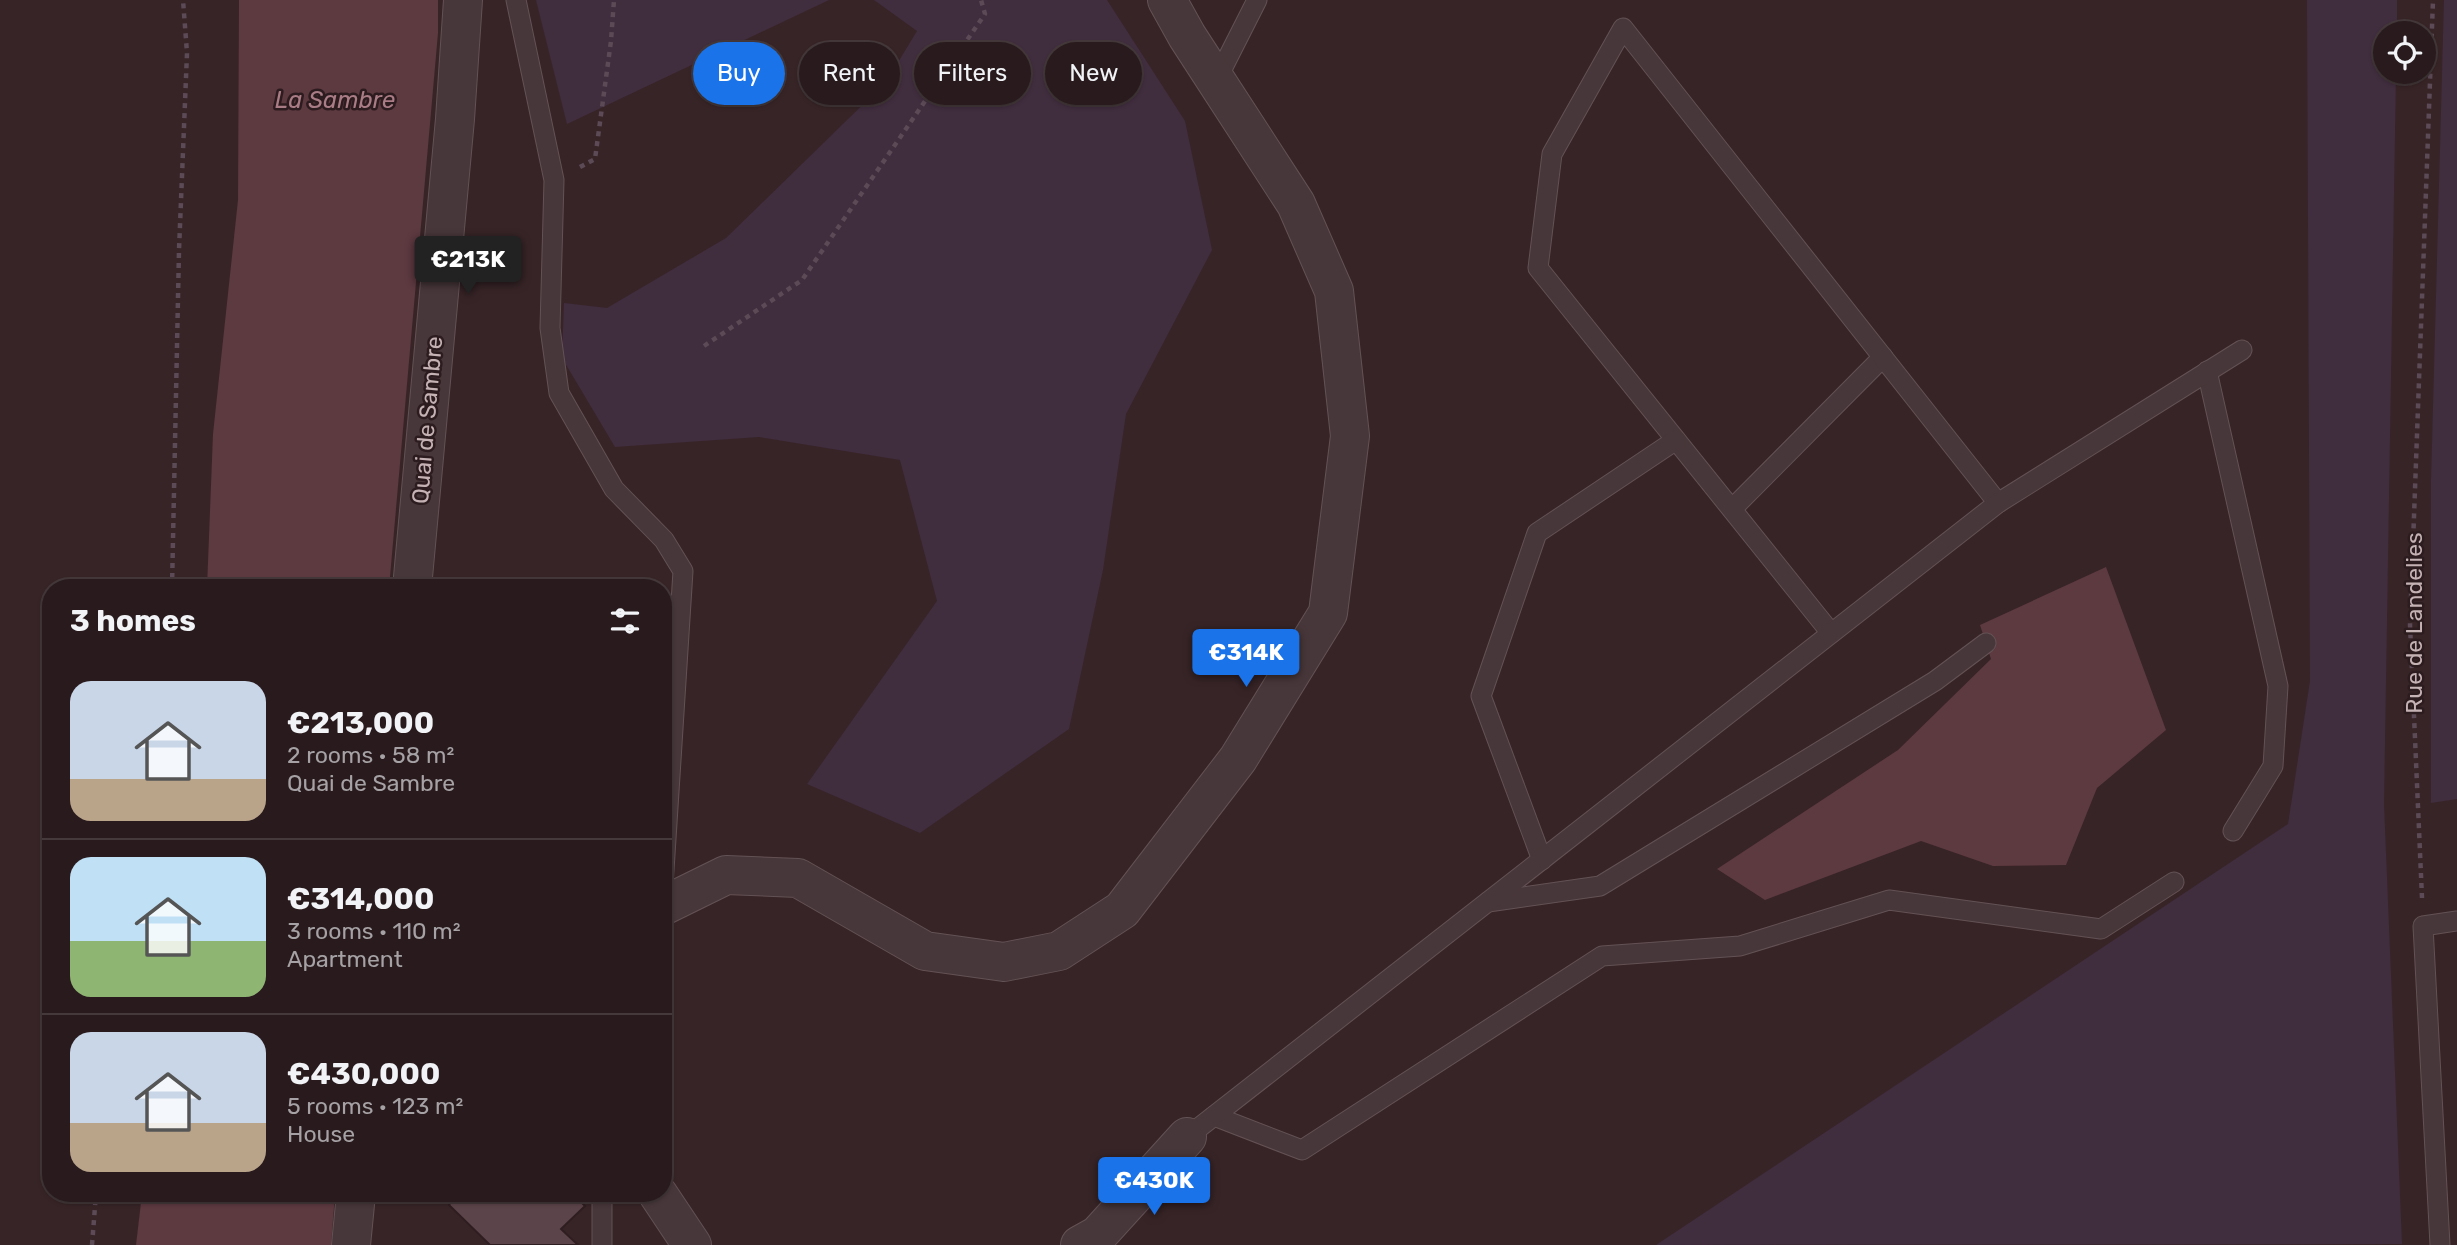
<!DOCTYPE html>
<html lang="en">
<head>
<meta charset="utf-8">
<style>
	body { margin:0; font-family:Rubik,sans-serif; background:#35282a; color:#f1f3f6; height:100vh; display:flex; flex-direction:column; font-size:26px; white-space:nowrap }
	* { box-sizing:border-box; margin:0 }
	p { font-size:23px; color:#a5a1a4 }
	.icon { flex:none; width:38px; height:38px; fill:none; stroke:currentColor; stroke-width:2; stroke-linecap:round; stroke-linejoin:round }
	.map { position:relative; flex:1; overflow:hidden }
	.drawer { position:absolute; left:42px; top:579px; width:630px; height:623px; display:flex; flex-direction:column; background:#291b1d; border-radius:28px; box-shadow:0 2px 5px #0004,0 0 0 2px #45393b }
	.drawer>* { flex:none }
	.banner { position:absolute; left:693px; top:42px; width:665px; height:63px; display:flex; gap:14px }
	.controls { position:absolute; left:2373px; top:21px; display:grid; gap:14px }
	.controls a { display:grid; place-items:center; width:63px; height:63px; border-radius:50%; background:#291b1d; box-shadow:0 2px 5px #0004,0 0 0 2px #45393b; font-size:35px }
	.price { position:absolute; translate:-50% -60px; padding:0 16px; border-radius:7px; background:#1a73e8; color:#fff; font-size:23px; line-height:46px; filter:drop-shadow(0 2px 4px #0008) }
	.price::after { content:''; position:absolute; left:50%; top:42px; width:21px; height:16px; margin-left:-10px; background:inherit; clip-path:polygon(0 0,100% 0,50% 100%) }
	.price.selected { background:#222; color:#fff }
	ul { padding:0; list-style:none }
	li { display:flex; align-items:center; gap:21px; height:175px; padding:0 28px }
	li+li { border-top:2px solid #45393b }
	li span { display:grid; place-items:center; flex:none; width:196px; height:140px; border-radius:21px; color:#555 }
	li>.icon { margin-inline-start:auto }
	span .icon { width:84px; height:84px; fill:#fffc; stroke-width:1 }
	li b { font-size:30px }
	h2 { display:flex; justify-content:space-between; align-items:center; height:84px; padding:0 28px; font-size:30px }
	.chip { padding:0 24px; border-radius:32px; background:#291b1d; box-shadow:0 2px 5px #0004,0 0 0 2px #45393b; font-size:24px; line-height:63px }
	.chip.selected { background:#1a73e8; color:#fff }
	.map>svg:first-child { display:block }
	.green { fill:#402d3e }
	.water { fill:#5d3940 }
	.building { fill:#5c454a; stroke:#2f1e21; stroke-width:2 }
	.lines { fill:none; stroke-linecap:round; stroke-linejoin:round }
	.lane-casing { stroke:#635255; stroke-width:21 }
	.street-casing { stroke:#635255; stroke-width:40 }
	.path { stroke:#5c4a56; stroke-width:4.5; stroke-dasharray:5 5; stroke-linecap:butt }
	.lane { stroke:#48373a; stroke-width:19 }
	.street { stroke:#48373a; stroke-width:38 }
	.labels { text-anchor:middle; stroke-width:5; stroke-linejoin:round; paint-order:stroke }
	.street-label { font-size:23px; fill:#c4b2b5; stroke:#2d1c1f }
	.water-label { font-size:24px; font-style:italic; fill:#aa7c86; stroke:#2d1c1f }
</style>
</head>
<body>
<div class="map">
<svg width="2457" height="1245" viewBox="0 0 2457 1245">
	<rect width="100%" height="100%" fill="#372427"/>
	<g class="green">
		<polygon points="536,0 829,0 567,124"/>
		<polygon points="874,0 1107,0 1185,121 1212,250 1126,414 1103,570 1069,729 920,833 807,784 937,601 900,460 759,437 615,447 562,358 564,303 607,308 726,238 886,82 917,31"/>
		<polygon points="2307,0 2397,0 2397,33 2385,33 2385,72 2396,72 2384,804 2402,1244 1656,1245 2288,824 2310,681"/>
		<polygon points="2444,0 2457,0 2457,799 2431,803 2431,481"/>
	</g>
	<g class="water">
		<polygon points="239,0 438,0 438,33 389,588 207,588 213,434 238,200"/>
		<polygon points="2106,567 2166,730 2097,788 2066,865 1993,866 1921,841 1765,900 1717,869 1898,750 1991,659 1980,625"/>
		<polygon points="142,1194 335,1194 331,1245 136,1245"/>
	</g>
	<g class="building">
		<polygon points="663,639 673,640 663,749"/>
		<polygon points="451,1194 573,1194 585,1206 561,1229 578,1245 490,1245 449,1205 455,1197"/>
	</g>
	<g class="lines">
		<g class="lane-casing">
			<g id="lane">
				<polyline points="516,0 554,180 550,328 559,393 614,489 664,540 683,571 663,886"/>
				<polyline points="1216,81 1257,0"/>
				<polyline points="2207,371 2278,686 2273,766 2233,831"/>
				<polyline points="1732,509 1883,357"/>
				<polyline points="1831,633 1538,268 1552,154 1623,28 1998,503"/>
				<polyline points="1542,860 1481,696 1537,533 1676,440"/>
				<polyline points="1488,902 1600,886 1935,681 1986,643"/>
				<polyline points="1214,1116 1302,1150 1602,956 1740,946 1889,900 2101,929 2174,882"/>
				<polyline points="1187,1137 1998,503 2242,350"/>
				<polyline points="602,1194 602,1245"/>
				<polyline points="2440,1245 2423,926 2457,921"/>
			</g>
		</g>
		<g class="street-casing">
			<g id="street">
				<polyline points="412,588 455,119 463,0"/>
				<polyline points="663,906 726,875 798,878 925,951 1004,962 1059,951 1122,910 1238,759 1328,613 1350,436 1334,291 1296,204 1187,36 1167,0"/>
				<polyline points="658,1194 692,1245"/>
				<polyline points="351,1245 356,1194"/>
				<polyline points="1080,1245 1098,1235 1187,1137"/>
			</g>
		</g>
		<g class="path">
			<polyline points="580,167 595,159 611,41 614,0"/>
			<polyline points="704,346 802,280 985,14 981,0"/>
			<polyline points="172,588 179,250 187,53 183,0"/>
			<polyline points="2422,898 2410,625 2433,0"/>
			<polyline points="92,1245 96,1194"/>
		</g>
		<use href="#lane" class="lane"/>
		<use href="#street" class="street"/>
	</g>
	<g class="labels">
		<g class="street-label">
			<text transform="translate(427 420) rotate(-85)" y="8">Quai de Sambre</text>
			<text transform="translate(2414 623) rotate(-90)" y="8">Rue de Landelies</text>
		</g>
		<g class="water-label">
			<text x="335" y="108">La Sambre</text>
		</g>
	</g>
</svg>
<div class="controls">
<a><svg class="icon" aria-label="locate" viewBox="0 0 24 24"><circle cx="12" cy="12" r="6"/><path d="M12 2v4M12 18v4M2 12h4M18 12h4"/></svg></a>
</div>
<b class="price selected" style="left:468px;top:296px">€213K</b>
<b class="price" style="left:1246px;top:689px">€314K</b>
<b class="price" style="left:1154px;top:1217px">€430K</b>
<div class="banner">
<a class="chip selected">Buy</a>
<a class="chip">Rent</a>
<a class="chip">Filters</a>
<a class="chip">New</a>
</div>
<section class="drawer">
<h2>3 homes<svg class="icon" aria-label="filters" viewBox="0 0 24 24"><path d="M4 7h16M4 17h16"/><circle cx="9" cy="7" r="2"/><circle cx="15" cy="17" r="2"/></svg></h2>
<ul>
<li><span style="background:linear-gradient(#c9d6e8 70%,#b9a48a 0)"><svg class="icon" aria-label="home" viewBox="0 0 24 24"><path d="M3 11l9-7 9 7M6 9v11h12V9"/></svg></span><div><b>€213,000</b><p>2 rooms · 58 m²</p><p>Quai de Sambre</p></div></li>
<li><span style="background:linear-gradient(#bfe0f5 60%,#8fb573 0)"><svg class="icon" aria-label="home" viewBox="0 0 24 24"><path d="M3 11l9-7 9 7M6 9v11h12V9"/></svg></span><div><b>€314,000</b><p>3 rooms · 110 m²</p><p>Apartment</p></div></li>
<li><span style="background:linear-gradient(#c9d6e8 65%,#b9a48a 0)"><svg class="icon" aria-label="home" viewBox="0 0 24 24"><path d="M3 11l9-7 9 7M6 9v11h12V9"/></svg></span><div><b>€430,000</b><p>5 rooms · 123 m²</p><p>House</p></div></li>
</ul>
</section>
</div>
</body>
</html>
